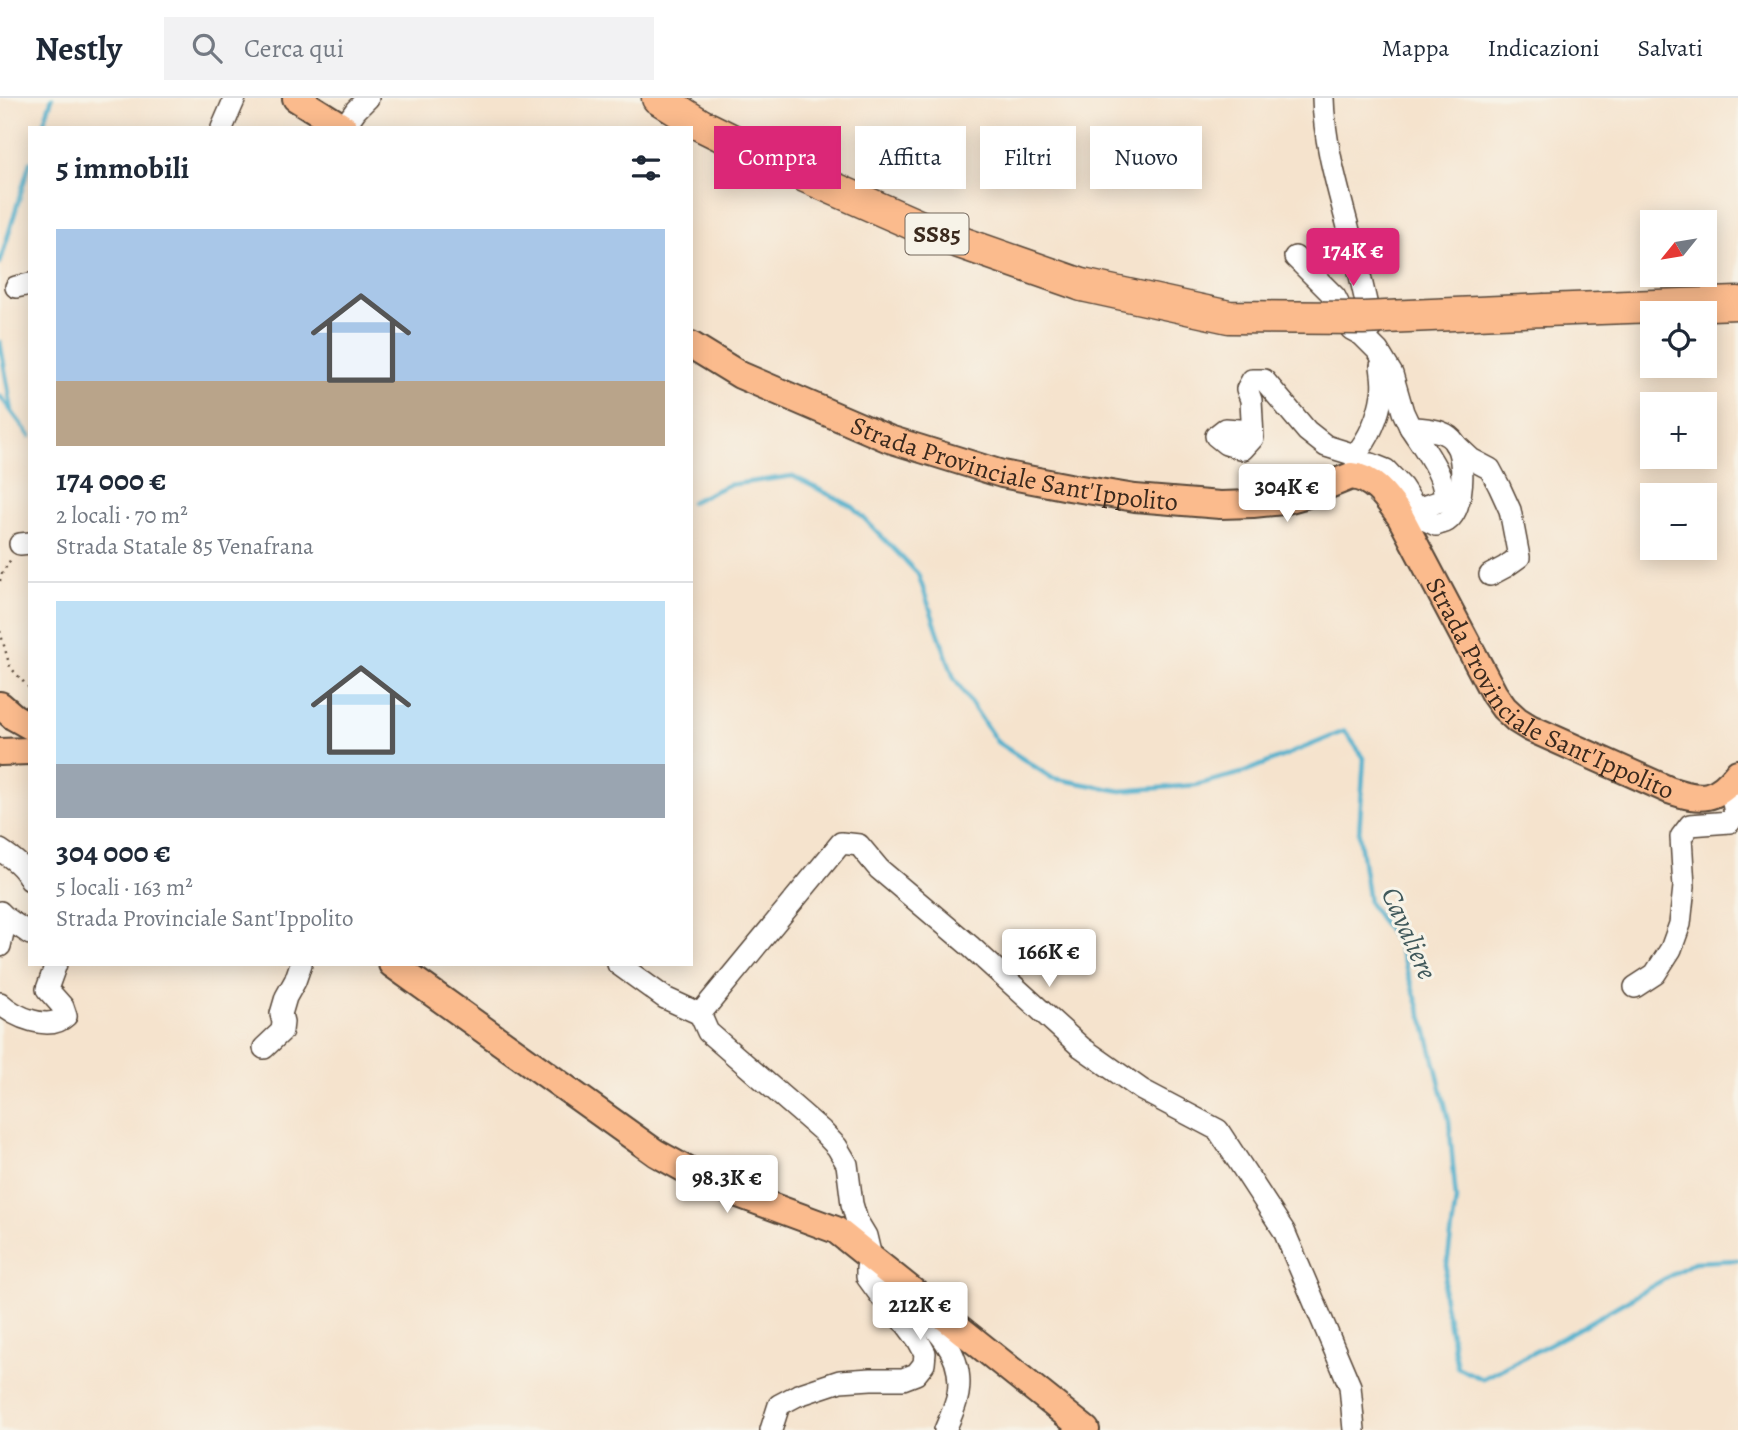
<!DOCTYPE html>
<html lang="it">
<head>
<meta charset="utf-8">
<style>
	body { margin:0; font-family:Alegreya,serif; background:#f2f2f3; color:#1f2937; height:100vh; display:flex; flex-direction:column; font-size:26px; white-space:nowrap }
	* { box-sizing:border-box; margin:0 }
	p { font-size:23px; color:#747a83 }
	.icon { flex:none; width:38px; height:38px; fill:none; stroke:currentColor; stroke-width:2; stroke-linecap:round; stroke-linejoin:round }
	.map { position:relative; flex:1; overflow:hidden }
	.panel { position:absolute; left:28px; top:28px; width:665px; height:840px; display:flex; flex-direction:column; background:#fff; border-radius:0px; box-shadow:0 4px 18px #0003 }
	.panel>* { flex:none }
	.hud { position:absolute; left:714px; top:28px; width:665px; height:63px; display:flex; gap:14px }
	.needle { width:46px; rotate:240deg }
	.buttons { position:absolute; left:1640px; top:112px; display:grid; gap:14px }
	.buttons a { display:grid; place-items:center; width:77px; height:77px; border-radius:0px; background:#fff; box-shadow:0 4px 18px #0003; font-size:35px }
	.price { position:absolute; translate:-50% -60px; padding:0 16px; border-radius:7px; background:#fff; color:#222; font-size:23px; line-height:46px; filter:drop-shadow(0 2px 4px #0008) }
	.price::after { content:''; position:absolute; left:50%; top:42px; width:21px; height:16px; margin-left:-10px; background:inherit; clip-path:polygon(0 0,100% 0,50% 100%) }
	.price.selected { background:#db2777; color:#fff }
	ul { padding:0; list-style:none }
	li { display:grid; align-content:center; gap:14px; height:371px; padding:0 28px }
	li+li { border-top:2px solid #e0e1e3 }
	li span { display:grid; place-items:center; height:217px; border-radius:0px; color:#555 }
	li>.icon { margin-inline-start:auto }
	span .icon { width:126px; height:126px; fill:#fffc; stroke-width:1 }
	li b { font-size:30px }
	h2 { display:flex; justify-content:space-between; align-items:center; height:84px; padding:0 28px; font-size:30px }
	.tag { padding:0 24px; border-radius:0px; background:#fff; box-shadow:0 4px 18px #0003; font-size:24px; line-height:63px }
	.tag.selected { background:#db2777; color:#fff }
	header { display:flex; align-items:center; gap:42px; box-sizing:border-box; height:98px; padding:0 35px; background:#fff; border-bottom:2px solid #e0e1e3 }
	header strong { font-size:33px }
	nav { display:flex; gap:38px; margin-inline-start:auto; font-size:24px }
	.search { width:490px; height:63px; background:#f2f2f3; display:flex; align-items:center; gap:18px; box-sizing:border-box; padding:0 24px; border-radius:0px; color:#747a83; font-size:26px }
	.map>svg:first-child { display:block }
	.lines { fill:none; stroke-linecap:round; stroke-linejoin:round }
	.stream { stroke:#4dafcc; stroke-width:4.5 }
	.minor-casing { stroke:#574638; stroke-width:24 }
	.major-casing { stroke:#574638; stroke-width:30 }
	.highway-casing { stroke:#574638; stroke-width:35 }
	.path { stroke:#574638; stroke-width:2.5; stroke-dasharray:2 5; stroke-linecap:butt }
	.minor { stroke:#fff; stroke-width:21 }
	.major { stroke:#fbbb8d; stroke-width:26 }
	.highway { stroke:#fbbb8d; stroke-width:32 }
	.highway-bridge-casing { stroke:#574638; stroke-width:35; stroke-linecap:butt }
	.highway-bridge { stroke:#fbbb8d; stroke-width:32 }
	.labels { text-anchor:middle; stroke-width:6; stroke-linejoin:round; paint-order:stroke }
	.shield { fill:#f7f3e8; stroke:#73665b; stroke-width:2 }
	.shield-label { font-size:24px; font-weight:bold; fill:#3b2a1e }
	.street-label { font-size:26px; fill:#3b2a1e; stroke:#f7f3e8 }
	.water-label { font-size:28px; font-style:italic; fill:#41595b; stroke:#f7f3e8 }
</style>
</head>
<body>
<header>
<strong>Nestly</strong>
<div class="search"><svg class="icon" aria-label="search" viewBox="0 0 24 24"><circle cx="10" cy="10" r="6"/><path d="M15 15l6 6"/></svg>Cerca qui</div>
<nav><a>Mappa</a><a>Indicazioni</a><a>Salvati</a></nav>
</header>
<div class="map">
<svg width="1738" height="1332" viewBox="0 0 1738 1332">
	<rect width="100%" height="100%" fill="#f7f3e8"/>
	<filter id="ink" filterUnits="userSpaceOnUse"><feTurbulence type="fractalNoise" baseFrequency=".0143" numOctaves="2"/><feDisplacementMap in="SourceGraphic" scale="14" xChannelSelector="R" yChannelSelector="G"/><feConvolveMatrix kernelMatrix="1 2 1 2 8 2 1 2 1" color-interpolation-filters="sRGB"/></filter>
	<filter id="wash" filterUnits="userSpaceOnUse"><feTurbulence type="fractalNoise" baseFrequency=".00686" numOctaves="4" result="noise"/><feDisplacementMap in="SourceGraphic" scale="28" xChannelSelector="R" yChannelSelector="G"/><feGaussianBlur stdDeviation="1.57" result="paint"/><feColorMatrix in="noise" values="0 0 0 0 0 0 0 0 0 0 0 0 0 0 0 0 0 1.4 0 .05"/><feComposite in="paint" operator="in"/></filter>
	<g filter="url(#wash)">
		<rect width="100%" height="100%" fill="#f5e3cd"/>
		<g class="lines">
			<g class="stream">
				<polyline points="42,30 52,0"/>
				<polyline points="0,165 30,64"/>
				<polyline points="0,244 12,313"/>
				<polyline points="0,298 30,338"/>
				<polyline points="691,404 728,387 793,378 853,409 918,476 954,580 997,644 1052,680 1121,693 1196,687 1242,675 1345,633 1364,660 1359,736 1369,805 1398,847 1426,930 1449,1022 1456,1102 1443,1196 1457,1269 1482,1281 1567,1237 1694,1164 1738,1162"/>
			</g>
		</g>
	</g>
	<g filter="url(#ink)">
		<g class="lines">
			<g class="minor-casing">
				<g id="minor">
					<path d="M1323,0C1324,44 1337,87 1348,129C1357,162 1364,196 1372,230"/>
					<polyline points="344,29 356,12 368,0"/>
					<polyline points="222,30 235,0"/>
					<path d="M1295,159L1335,199L1351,231L1362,237L1378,253L1392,276L1403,314L1410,329C1426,332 1445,330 1455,345C1466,362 1464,411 1447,423C1444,425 1440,425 1436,427L1422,420L1402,389L1386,372L1371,366L1357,367"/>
					<polyline points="16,189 30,186"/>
					<path d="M1410,329C1422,348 1447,379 1444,402L1416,411"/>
					<polyline points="1252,333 1225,331 1216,338 1226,346 1243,351 1253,340 1251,302 1247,291 1252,282 1264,282 1307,333 1326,348 1355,357 1357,370"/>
					<polyline points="1455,346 1471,361 1490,371 1499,388 1510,412 1519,459 1505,469 1490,477"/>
					<path d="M1355,357C1369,341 1379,318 1382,296C1384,287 1382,277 1381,268"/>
					<polyline points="20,446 30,445"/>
					<path d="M0,752C12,760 25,769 30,782"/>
					<path d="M0,814C9,824 20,828 30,836"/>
					<polyline points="0,848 6,821"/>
					<polyline points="618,866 665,900 700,916 841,745 859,747 879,771 970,848 1081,949 1142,992 1218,1032 1284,1133 1350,1288 1354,1332"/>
					<polyline points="1635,889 1655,876 1671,851 1680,826 1684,789 1681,739 1690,727 1730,724 1735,716 1730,686"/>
					<path d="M0,905C15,919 49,934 66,918L63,909L47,891L56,866"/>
					<polyline points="700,916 708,934 821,1032 837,1049 847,1066 852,1106 857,1123 866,1138 871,1159 867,1170 867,1179 891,1212 906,1226 918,1242 925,1255 924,1266 916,1276 903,1281 871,1281 840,1283 798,1297 779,1307 771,1332"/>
					<polyline points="264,950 282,933 283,924 281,916 286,899 295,883 301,866"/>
					<path d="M903,1201C932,1226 965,1253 958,1296C956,1308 950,1320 945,1332"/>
				</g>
			</g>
			<g class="major-casing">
				<g id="major">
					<polyline points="296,0 344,30"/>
					<path id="s1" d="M691,247L740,277L889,341L1002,376L1069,389L1135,400L1220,407L1253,406L1283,403L1304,397L1351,378C1374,380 1387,400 1400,418L1494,596L1504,610L1517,622L1530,630L1669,692C1701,703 1716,703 1738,675"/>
					<polyline points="0,607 14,619 30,628"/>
					<polyline points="0,654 30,653"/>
					<polyline points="392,866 656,1055 714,1087 836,1132 1086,1332"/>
				</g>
			</g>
			<g class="highway-casing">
				<g id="highway">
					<polyline points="658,0 701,27 796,74 939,137 1082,187"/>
					<polyline points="1545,212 1738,205"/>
				</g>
			</g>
			<g class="path">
				<polyline points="0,483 1,477 11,461"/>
				<polyline points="0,533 10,569 30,591"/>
			</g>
			<use href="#minor" class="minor"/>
			<use href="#major" class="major"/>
			<use href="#highway" class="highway"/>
			<g class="highway-bridge-casing">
				<polyline id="highway-bridge" points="1082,187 1229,219 1363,220 1545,212"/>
			</g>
			<use href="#highway-bridge" class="highway-bridge"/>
		</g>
	</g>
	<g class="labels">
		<rect class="shield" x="905.5" y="115.5" width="63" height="41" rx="5"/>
		<g class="shield-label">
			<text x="937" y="144">SS85</text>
		</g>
		<g class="street-label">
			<text dy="9" stroke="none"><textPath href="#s1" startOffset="348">Strada Provinciale Sant'Ippolito</textPath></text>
			<text dy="9" stroke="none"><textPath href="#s1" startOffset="999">Strada Provinciale Sant'Ippolito</textPath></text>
		</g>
		<g class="water-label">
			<text transform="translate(1410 835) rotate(66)" y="10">Cavaliere</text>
		</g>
	</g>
</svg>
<div class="buttons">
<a><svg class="needle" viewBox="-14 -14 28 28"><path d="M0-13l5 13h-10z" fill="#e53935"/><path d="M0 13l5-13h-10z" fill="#747a83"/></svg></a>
<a><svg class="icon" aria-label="locate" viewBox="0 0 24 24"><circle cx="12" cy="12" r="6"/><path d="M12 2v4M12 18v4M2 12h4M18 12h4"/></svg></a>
<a>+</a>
<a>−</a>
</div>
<b class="price selected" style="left:1353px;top:190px">174K €</b>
<b class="price" style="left:1287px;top:426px">304K €</b>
<b class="price" style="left:1049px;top:891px">166K €</b>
<b class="price" style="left:727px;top:1117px">98.3K €</b>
<b class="price" style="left:920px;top:1244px">212K €</b>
<div class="hud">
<a class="tag selected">Compra</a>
<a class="tag">Affitta</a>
<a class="tag">Filtri</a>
<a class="tag">Nuovo</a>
</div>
<section class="panel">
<h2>5 immobili<svg class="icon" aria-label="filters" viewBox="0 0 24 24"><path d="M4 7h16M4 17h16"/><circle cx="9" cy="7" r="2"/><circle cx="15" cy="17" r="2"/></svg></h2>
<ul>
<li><span style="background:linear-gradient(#a9c7e8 70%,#b9a48a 0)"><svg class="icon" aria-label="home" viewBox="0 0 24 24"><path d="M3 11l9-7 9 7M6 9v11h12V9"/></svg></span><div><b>174 000 €</b><p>2 locali · 70 m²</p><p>Strada Statale 85 Venafrana</p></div></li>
<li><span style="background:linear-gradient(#bfe0f5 75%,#9aa5b1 0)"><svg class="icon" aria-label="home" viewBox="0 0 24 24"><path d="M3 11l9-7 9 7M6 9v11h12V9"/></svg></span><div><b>304 000 €</b><p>5 locali · 163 m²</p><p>Strada Provinciale Sant'Ippolito</p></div></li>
</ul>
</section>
</div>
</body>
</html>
